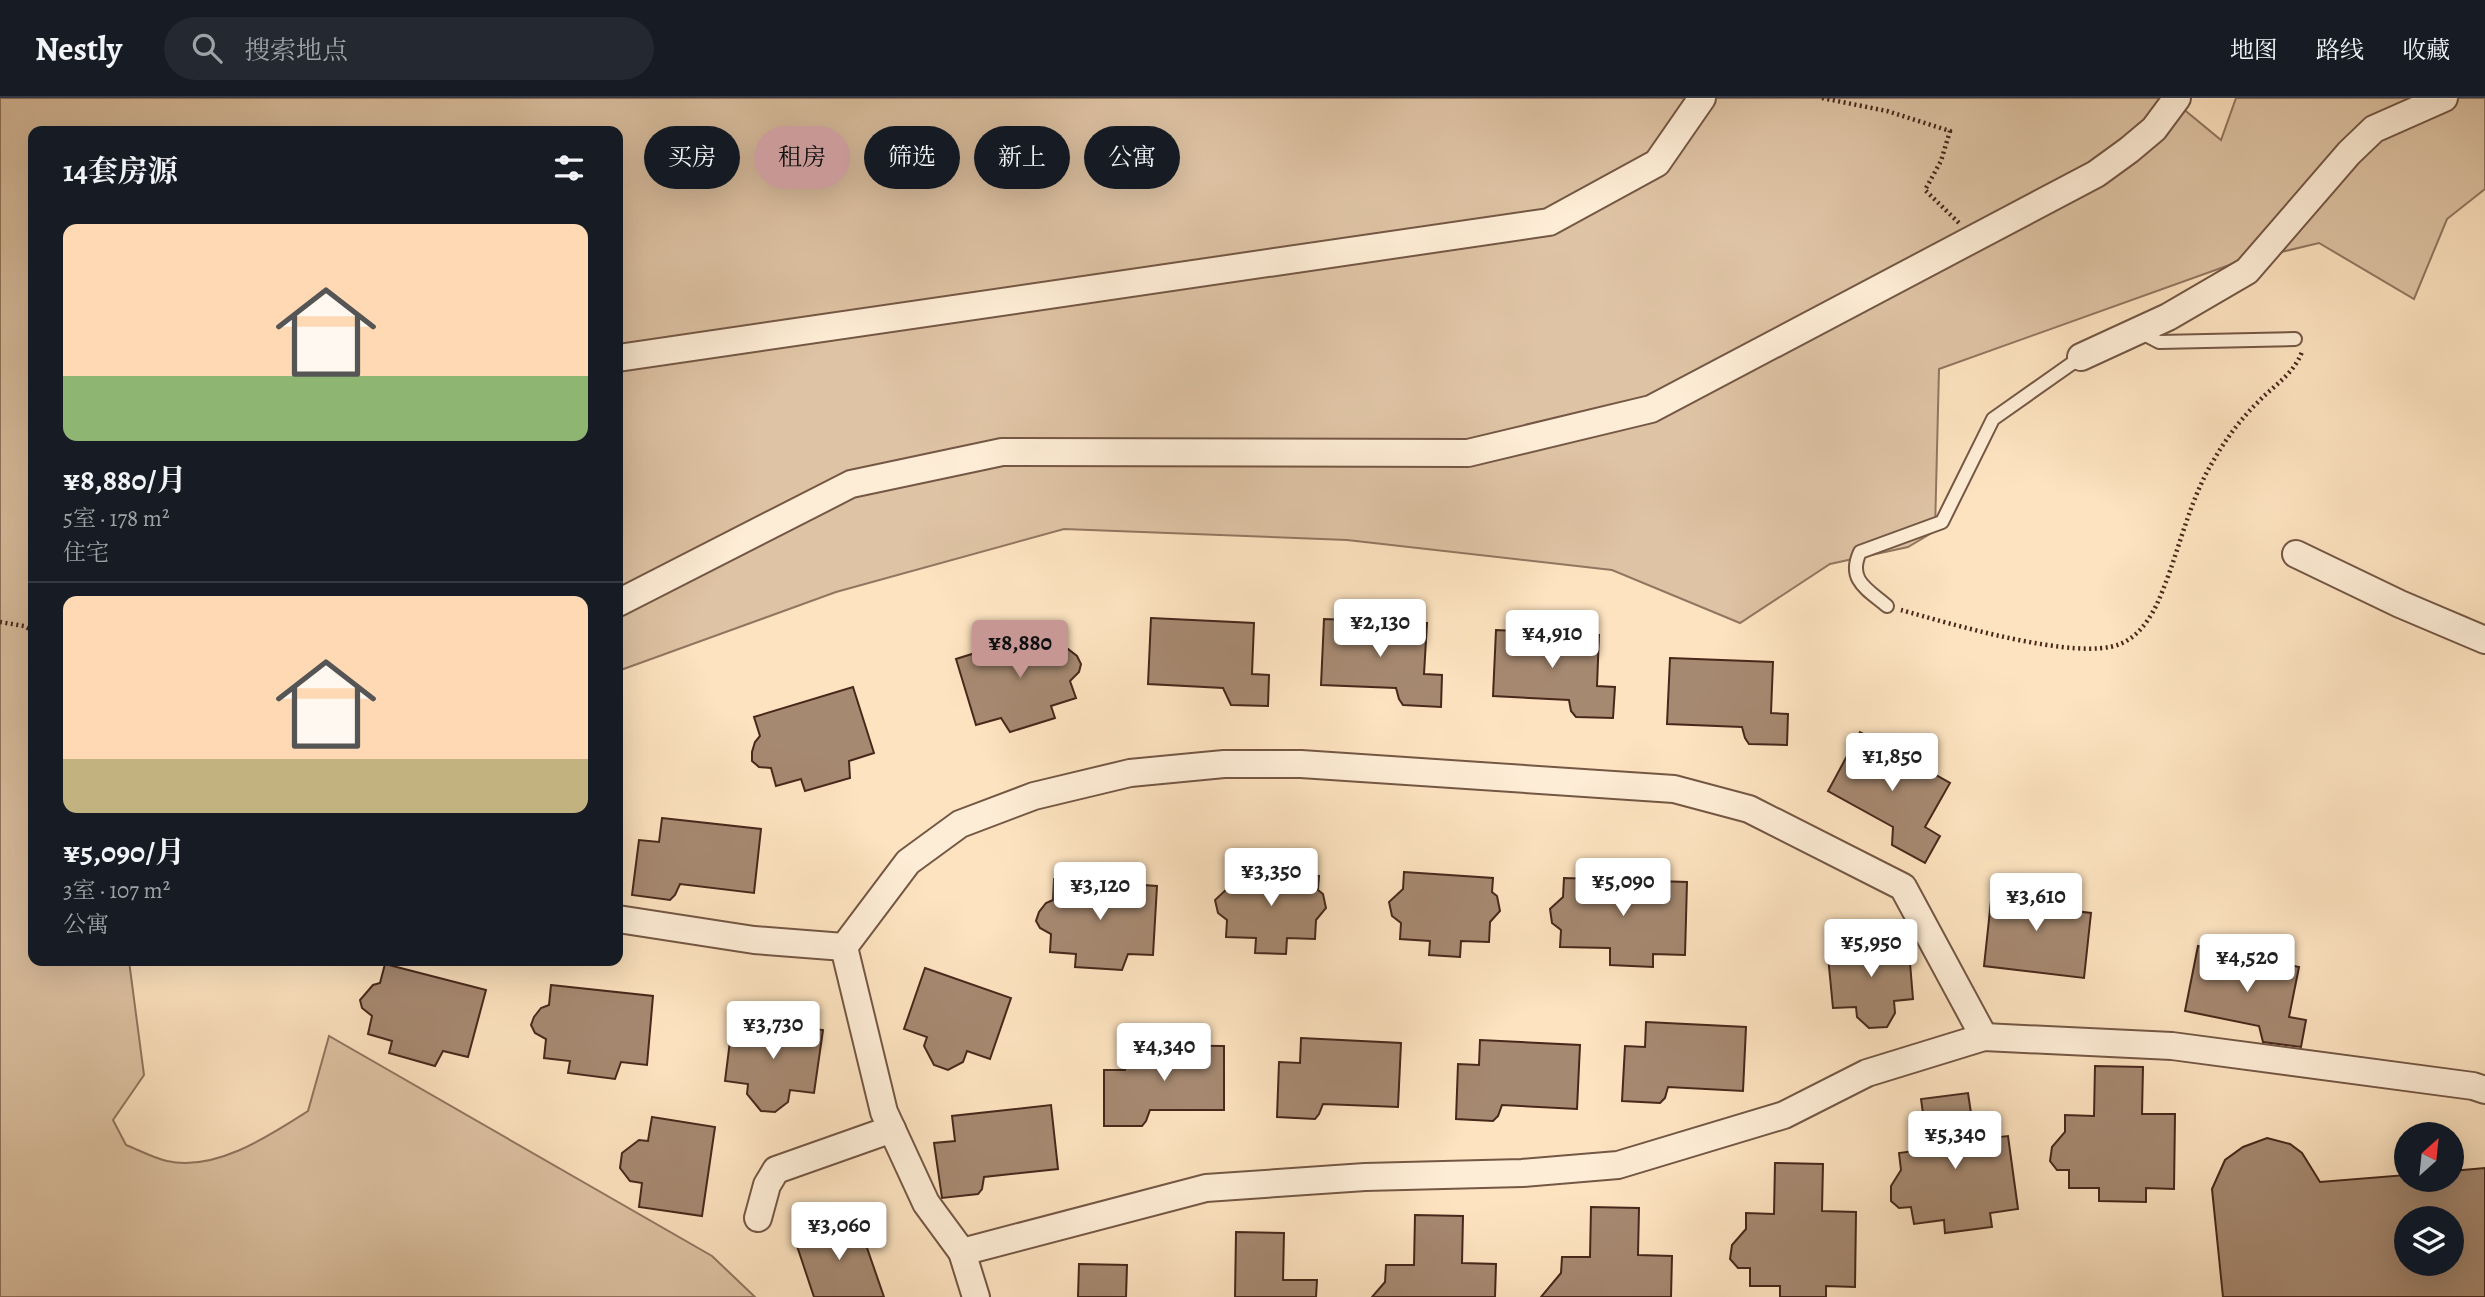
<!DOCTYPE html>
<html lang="zh">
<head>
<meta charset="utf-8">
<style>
	body { margin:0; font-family:Alegreya,"Noto Serif SC",serif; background:#242831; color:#f1f3f6; height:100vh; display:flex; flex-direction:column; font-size:26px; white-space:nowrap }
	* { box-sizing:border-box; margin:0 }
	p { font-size:23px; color:#9ea1a6 }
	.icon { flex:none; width:38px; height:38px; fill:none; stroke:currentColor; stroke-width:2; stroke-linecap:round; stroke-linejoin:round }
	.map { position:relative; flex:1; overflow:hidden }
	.drawer { position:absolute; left:28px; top:28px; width:595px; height:840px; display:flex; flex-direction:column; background:#171b24; border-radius:14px; box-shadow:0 7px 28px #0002 }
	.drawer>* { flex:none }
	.top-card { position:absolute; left:644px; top:28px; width:665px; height:63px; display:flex; gap:14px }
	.needle { width:46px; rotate:27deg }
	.buttons { position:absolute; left:2394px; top:1024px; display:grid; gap:14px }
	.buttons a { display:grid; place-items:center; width:70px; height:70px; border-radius:50%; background:#171b24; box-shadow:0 7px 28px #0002; font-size:35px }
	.price { position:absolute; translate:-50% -60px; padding:0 16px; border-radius:7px; background:#fff; color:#222; font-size:23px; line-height:46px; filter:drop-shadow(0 2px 4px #0008) }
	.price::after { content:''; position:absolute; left:50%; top:42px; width:21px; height:16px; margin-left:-10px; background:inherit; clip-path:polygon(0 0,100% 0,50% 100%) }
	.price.selected { background:#c59692; color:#111 }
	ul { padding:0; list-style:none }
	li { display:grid; align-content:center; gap:14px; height:371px; padding:0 35px }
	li+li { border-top:2px solid #363941 }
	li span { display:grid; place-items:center; height:217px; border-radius:14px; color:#555 }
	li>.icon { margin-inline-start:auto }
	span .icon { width:126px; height:126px; fill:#fffc; stroke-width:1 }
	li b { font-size:30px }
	h2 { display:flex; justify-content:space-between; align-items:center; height:84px; padding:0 35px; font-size:30px }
	.tag { padding:0 24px; border-radius:32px; background:#171b24; box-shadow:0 7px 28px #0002; font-size:24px; line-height:63px }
	.tag.selected { background:#c59692; color:#111 }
	header { display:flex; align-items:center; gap:42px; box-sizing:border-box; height:98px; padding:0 35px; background:#171b24; border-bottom:2px solid #363941 }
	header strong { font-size:33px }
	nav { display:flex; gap:38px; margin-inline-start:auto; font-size:24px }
	.search { width:490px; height:63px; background:#242831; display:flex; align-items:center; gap:18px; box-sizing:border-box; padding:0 24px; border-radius:38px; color:#9ea1a6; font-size:26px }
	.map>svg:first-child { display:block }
	.green { fill:#dec3a4; stroke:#927660; stroke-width:2 }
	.building { fill:#a68971; stroke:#47281b; stroke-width:2; fill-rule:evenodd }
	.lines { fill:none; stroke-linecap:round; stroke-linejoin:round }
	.lane-casing { stroke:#745744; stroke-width:16 }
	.street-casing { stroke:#745744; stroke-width:30 }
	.path { stroke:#47281b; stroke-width:4.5; stroke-dasharray:2 3.5; stroke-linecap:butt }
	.lane { stroke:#feedd6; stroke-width:12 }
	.street { stroke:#feedd6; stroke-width:26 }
</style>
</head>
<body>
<header>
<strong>Nestly</strong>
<div class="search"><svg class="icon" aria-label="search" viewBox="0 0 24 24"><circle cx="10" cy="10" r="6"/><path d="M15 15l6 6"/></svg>搜索地点</div>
<nav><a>地图</a><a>路线</a><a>收藏</a></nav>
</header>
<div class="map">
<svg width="2485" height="1199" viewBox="0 0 2485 1199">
	<rect width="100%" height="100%" fill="#fde3c0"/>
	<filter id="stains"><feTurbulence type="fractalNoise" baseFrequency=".00286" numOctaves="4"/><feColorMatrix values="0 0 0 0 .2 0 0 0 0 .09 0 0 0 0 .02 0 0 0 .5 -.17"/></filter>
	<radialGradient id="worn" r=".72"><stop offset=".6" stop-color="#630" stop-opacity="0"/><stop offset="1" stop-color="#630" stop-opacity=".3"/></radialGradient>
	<path class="green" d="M0,0H2170L2221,42L2236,0H2485V91L2447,121L2414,201L2319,145L2235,165L1939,271L1935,433L1908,449L1830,466L1740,525L1612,472L1347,442L1064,431L836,494L618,573V33H33V863H129L144,977L113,1022L126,1047C139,1052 153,1060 167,1063C215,1074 269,1038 308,1013L329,938L712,1158L755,1199H0Z"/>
	<g class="building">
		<polygon points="1151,520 1254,525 1252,576 1269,577 1268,608 1231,607 1223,590 1148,586"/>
		<polygon points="1324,521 1427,525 1424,576 1442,577 1441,609 1403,607 1399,601 1396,590 1321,587"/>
		<polygon points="1055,530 1061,550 1068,551 1077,558 1081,566 1079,574 1070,583 1076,600 1051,608 1055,620 1010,634 1001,620 976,627 956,561"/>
		<polygon points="1496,532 1599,537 1597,588 1615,589 1613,620 1576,619 1571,613 1569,602 1493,598"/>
		<polygon points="1670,560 1773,564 1771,615 1788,616 1787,647 1749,646 1745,640 1742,629 1667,626"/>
		<polygon points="853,589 874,655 849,663 850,680 805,693 801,681 776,688 771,670 759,669 752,663 752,654 755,644 760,638 754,619"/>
		<polygon points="1860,634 1950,685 1925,729 1940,738 1925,765 1892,747 1893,729 1828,693"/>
		<polygon points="662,720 761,731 754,795 680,786 675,797 670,802 632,797 639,742 659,744"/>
		<polygon points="1230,771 1319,778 1318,792 1323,796 1326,810 1316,822 1315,841 1287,840 1286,856 1255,855 1256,840 1226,839 1227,822 1218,815 1215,802 1229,789"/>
		<polygon points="1404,774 1493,780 1492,794 1497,798 1500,813 1490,824 1489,844 1461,843 1460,859 1429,857 1430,843 1400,841 1401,825 1392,818 1389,804 1403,791"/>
		<polygon points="2006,779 2044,783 2041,809 2091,815 2084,880 1984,868 1991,803 2003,804"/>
		<polygon points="1564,780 1687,784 1685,857 1653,856 1653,869 1610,867 1610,850 1560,849 1561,832 1552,825 1550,811 1563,799"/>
		<polygon points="1054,781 1157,788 1153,857 1128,856 1122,872 1075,869 1076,856 1050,854 1051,836 1040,830 1036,823 1039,814 1046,805 1053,802"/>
		<polygon points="1908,841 1913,901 1894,903 1895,915 1887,929 1869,930 1857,919 1856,909 1833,910 1827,848"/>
		<polygon points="2198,848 2299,869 2289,919 2306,922 2301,949 2263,944 2259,928 2185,913"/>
		<polygon points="385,866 486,892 468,959 443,953 435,968 389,955 392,943 368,936 372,918 362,910 360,902 373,887 380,885"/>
		<polygon points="925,870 1011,900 990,961 967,953 963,964 948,972 934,967 924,948 927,939 904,931"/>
		<polygon points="551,887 653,898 647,967 621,964 615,981 568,975 570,963 544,960 546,941 535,935 531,927 534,919 541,910 549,907"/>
		<polygon points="733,919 823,932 814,995 790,992 788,1004 775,1014 761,1013 747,996 748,986 725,983"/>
		<polygon points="1646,924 1746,929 1743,993 1668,989 1665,1000 1660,1005 1622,1003 1625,948 1645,949"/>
		<polygon points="1301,940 1401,945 1398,1009 1323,1006 1319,1016 1315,1021 1277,1019 1279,964 1300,965"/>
		<polygon points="1480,942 1580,947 1577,1011 1502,1007 1498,1018 1493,1023 1456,1021 1458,966 1479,967"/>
		<polygon points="1125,947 1224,948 1224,1012 1150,1012 1146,1023 1142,1028 1104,1028 1104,972 1125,972"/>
		<polygon points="2095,968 2143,969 2142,1016 2175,1016 2174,1091 2146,1090 2146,1104 2099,1103 2099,1090 2069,1090 2069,1072 2057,1072 2050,1063 2052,1049 2065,1034 2065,1017 2094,1018"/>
		<polygon points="1968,995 1975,1042 2008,1038 2018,1111 1990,1115 1992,1129 1945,1135 1944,1122 1914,1126 1911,1109 1899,1110 1891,1103 1891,1088 1901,1072 1899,1055 1928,1051 1921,1001"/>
		<polygon points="1051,1007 1058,1071 984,1079 982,1091 978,1096 942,1100 934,1045 955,1043 952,1018"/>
		<polygon points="652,1019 715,1029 702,1118 639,1109 642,1085 630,1083 620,1070 622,1055 639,1042 648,1043"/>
		<path d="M2267,1040L2290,1046L2302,1055L2320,1084L2406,1077V1082H2452V1073L2485,1070V1199H2223L2212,1091L2225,1062L2243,1049ZM2406,1120H2452V1166H2406Z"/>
		<polygon points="1775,1065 1823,1066 1822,1113 1856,1114 1855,1189 1826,1188 1826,1199 1780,1199 1780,1188 1750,1188 1750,1170 1738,1170 1730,1161 1732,1147 1746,1131 1746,1115 1774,1116"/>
		<polygon points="1591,1109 1639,1110 1638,1157 1672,1158 1671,1199 1541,1199 1561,1175 1562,1159 1590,1159"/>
		<polygon points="1415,1117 1463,1118 1462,1165 1496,1166 1495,1199 1372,1199 1385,1184 1386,1167 1414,1167"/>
		<polygon points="856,1118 884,1199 814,1199 794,1139"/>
		<polygon points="1236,1134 1284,1135 1283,1182 1317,1182 1316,1199 1235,1199"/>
		<polygon points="1079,1166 1127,1167 1126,1199 1078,1199"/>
	</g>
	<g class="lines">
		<g class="lane-casing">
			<g id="lane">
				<polyline points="2138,233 2159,244 2295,241"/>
				<path d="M1887,508C1867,491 1847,482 1860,454L1942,424L1993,321L2081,259"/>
			</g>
		</g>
		<g class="street-casing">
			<g id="street">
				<polyline points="2081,259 2168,219 2247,173 2349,55 2374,31 2444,0"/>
				<polyline points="618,260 1549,124 1657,65 1702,0"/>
				<polyline points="2296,456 2400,506 2485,542"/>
				<polyline points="618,505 851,386 1002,354 1468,355 1651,311 2096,76 2129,52 2154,31 2177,0"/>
				<polyline points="618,821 754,842 844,849"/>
				<polyline points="758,1120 767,1087 776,1072 892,1031"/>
				<polyline points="962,1154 1206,1090 1365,1079 1522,1075 1618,1067 1784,1017 1867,975 1984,939 2172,948 2473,988 2485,992"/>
				<polyline points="976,1199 962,1154 926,1105 884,1014 844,849 908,764 960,726 1034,698 1130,675 1224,666 1301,666 1674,691 1749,711 1903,789 1984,939"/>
			</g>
		</g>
		<g class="path">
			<polyline points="1822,0 1887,13 1950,33 1941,63 1925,92 1959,125"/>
			<path d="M1901,512C1948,525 2077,564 2120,546C2137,539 2148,524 2156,508C2176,465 2185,416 2207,374C2221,348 2236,326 2257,305C2273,288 2293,277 2302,254"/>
			<polyline points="0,524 24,528 33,533"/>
		</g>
		<use href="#lane" class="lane"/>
		<use href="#street" class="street"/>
	</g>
	<rect width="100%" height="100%" filter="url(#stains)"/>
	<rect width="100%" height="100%" fill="url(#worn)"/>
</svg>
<div class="buttons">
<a><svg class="needle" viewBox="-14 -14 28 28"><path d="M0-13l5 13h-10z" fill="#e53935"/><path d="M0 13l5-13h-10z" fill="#9ea1a6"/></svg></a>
<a><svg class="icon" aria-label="layers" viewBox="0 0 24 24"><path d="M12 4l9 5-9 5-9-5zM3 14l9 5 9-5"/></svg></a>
</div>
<b class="price" style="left:1380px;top:561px">¥2,130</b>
<b class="price" style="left:1552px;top:572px">¥4,910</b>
<b class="price selected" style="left:1020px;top:582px">¥8,880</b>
<b class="price" style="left:1892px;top:695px">¥1,850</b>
<b class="price" style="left:1271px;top:810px">¥3,350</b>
<b class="price" style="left:1623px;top:820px">¥5,090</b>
<b class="price" style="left:1100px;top:824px">¥3,120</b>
<b class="price" style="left:2036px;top:835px">¥3,610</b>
<b class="price" style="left:1871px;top:881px">¥5,950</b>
<b class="price" style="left:2247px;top:896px">¥4,520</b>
<b class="price" style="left:773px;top:963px">¥3,730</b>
<b class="price" style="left:1164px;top:985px">¥4,340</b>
<b class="price" style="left:1955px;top:1073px">¥5,340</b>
<b class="price" style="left:839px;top:1164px">¥3,060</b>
<div class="top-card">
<a class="tag">买房</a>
<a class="tag selected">租房</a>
<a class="tag">筛选</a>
<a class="tag">新上</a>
<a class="tag">公寓</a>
</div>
<section class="drawer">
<h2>14套房源<svg class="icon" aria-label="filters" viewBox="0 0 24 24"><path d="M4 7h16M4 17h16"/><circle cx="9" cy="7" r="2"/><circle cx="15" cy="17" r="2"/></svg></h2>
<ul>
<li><span style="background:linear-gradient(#ffd9b3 70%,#8fb573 0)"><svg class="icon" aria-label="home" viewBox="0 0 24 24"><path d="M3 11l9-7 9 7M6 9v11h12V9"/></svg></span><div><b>¥8,880/月</b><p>5室 · 178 m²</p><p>住宅</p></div></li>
<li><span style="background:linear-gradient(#ffd9b3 75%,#c2b280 0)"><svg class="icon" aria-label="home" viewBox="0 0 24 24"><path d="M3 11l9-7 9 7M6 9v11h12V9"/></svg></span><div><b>¥5,090/月</b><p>3室 · 107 m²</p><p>公寓</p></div></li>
</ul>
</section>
</div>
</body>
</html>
